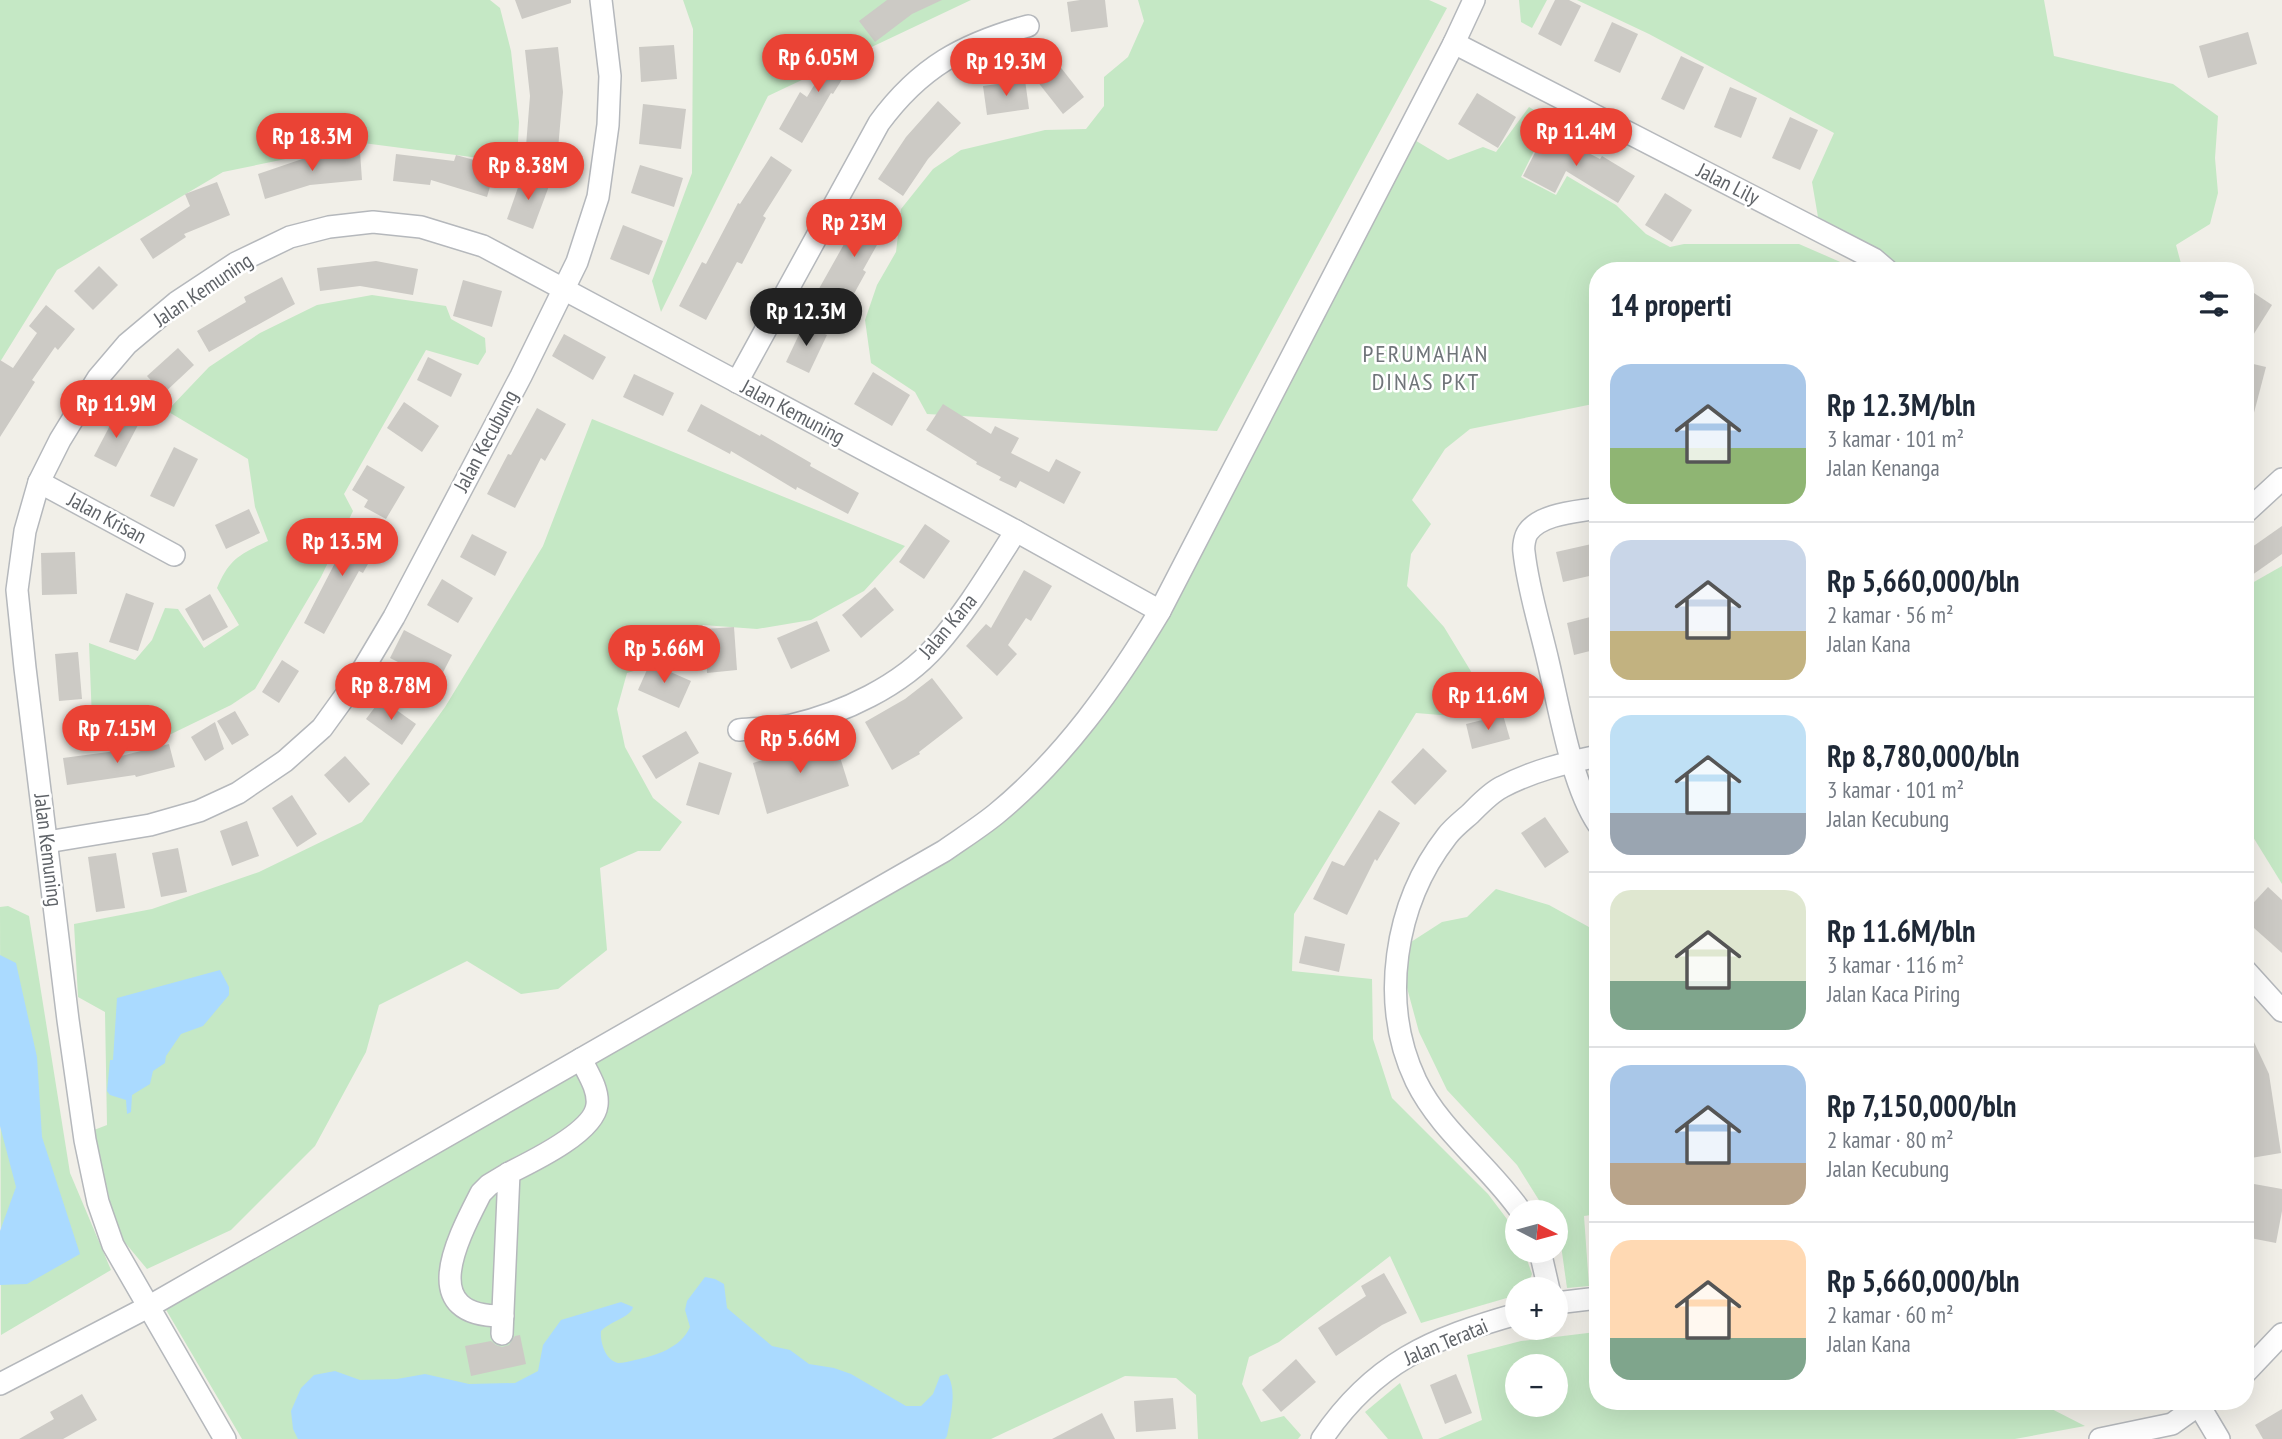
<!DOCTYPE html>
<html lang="id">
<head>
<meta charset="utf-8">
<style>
	body { margin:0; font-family:"PT Sans Narrow",sans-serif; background:#f2f2f3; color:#1f2937; height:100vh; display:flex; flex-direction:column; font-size:26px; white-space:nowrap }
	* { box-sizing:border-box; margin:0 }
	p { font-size:23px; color:#747a83 }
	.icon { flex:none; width:38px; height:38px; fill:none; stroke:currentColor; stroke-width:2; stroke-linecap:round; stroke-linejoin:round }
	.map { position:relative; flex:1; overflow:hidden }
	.drawer { position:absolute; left:1589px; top:262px; width:665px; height:1148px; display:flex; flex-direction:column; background:#fff; border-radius:28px; box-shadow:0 7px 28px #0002 }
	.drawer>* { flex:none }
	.needle { width:46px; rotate:96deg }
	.buttons { position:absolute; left:1505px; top:1200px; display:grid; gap:14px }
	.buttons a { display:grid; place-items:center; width:63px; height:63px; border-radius:50%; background:#fff; box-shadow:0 7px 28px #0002; font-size:35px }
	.price { position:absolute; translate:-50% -60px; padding:0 16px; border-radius:24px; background:#ea4335; color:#fff; font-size:23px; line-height:46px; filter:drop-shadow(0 2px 4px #0008) }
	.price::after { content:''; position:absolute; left:50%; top:42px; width:21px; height:16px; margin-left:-10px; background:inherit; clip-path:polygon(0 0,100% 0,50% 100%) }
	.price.selected { background:#222; color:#fff }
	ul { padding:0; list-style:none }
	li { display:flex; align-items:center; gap:21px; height:175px; padding:0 21px }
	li+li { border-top:2px solid #e0e1e3 }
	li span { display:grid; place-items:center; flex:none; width:196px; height:140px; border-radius:21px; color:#555 }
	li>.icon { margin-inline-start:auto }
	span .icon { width:84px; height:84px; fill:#fffc; stroke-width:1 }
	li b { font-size:30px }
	h2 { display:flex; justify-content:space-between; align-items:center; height:84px; padding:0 21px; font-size:30px }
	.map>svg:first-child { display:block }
	.green { fill:#c5e8c5; fill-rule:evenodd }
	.water { fill:#aadaff }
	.building { fill:#cccac5 }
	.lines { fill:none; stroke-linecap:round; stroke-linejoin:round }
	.minor-casing { stroke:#b5b8bc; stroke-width:24 }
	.minor { stroke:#fff; stroke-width:21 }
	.labels { text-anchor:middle; stroke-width:5; stroke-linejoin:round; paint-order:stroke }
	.street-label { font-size:21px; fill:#5f6368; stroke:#fff }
	.quarter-label { font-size:24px; letter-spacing:2px; fill:#70757a; stroke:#fff }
</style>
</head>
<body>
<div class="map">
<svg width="2282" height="1439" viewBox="0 0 2282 1439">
	<rect width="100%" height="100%" fill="#f1efe8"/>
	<g class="green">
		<polygon points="0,0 490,0 500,8 511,51 519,122 517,163 363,143 223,172 57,270 0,362"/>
		<polygon points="683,0 971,0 768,96 661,312 652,281 692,173 693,29"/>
		<polygon points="1138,0 1429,0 1447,8 1217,431 927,414 915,392 871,363 865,320 877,285 896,252 901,209 933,169 961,150 1045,130 1086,129 1104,106 1104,77 1128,57 1144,21"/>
		<polygon points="1519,0 1547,0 1532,28 1521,22"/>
		<polygon points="1577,0 2044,0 2054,56 2173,84 2218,116 2215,158 2218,193 2210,224 2176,245 2183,271 1899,271 1878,250 1818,217 1812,182 1834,133 1649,34"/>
		<polygon points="1529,107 1550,119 1521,177 1556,195 1567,176 1616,205 1646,234 1670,247 1684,244 1799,244 1861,271 1598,271 1598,403 1470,429 1445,449 1412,500 1431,524 1411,554 1407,586 1444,627 1492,706 1465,717 1416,713 1294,914 1292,971 1372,979 1373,1039 1392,1098 1488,1194 1516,1231 1517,1251 1524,1251 1532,1274 1526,1290 1517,1290 1517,1295 1421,1323 1390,1256 1279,1342 1249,1357 1242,1384 1261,1422 1284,1416 1301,1435 1298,1439 1198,1439 1196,1395 1176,1378 1125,1376 991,1439 242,1439 165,1308 998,817 1094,721 1413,139 1448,160 1483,147 1496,152"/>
		<path d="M372,295L446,306L451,319L485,338L486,352L478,365L426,350L344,494L353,511L321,577L255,689L231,705L167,736L93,746L89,643L135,660L152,640L165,608L178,609L204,648L239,625L217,588C229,559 240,554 268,541L255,507L248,459L167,411L209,367L260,333L317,305Z"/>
		<polygon points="592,419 905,546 864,591 811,620 757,629 703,625 678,658 627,673 617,709 625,747 653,798 682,822 660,851 638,851 600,868 607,950 558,989 521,994 467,961 379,1005 366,1052 315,1146 231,1230 147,1269 117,1233 94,1130 107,1125 105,1012 78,997 74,924 152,909 259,872 362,822 445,707 543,546"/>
		<polygon points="2282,566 2282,884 2245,824 2245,587"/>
		<polygon points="1496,889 1549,905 1598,932 1598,1214 1584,1216 1589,1286 1567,1288 1559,1231 1556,1226 1556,1213 1547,1213 1517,1165 1447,1090 1419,1032 1397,951 1442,922 1467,917"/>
		<polygon points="8,906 29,916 70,1173 111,1270 1,1335 0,907"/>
		<path d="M1596,1332L1598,1402H1608L1609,1408L1635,1402H2038L2085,1426L2015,1439H1438L1482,1420L1467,1355L1521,1341ZM1517,1367H1556V1405H1517Z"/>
		<polygon points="1400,1383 1423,1439 1388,1439 1365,1412"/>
	</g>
	<g class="water">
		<polygon points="0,955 16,963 37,1057 42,1137 80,1254 27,1284 0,1285 0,1231 16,1187 0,1126"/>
		<polygon points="220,970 229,987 229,995 203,1026 181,1034 166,1056 165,1063 153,1071 150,1084 132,1095 131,1112 127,1114 126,1100 110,1095 107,1091 110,1060 113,1060 117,998"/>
		<path d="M705,1277L715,1279L724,1284L727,1308L772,1346L790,1350L809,1364L834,1368L851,1374L906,1406H921L933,1394L940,1376L947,1374C958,1390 950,1419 947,1436L945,1439H298L293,1429L291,1411L301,1388L314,1375L335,1371L360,1380L397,1379L425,1374L469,1384L515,1383L538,1371L543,1345L561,1320L621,1302L633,1307C630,1318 612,1320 601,1331C600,1342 605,1360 618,1363C623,1363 630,1361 635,1360C655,1356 681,1348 690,1327L685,1310L687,1301Z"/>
	</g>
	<g class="building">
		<polygon points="515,0 571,0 571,3 522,19"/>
		<polygon points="887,0 942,0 912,14 875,42 859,21"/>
		<polygon points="1080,0 1105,0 1108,27 1071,32 1067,2"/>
		<polygon points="1555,0 1569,0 1581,6 1561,46 1538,34"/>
		<polygon points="1612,22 1638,34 1620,73 1594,61"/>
		<polygon points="2248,32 2257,64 2208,78 2199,46"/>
		<polygon points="841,41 859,52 833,94 831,93 802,143 779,129 800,92 807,97"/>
		<polygon points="674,45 677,79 641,82 639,47"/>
		<polygon points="558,47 563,92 558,149 526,146 530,96 525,50"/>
		<polygon points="1681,56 1704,67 1684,110 1661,99"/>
		<polygon points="1058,64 1084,97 1063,114 1037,81"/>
		<polygon points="1025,80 1029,109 987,115 983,86"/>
		<polygon points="1730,87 1757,98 1741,138 1714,127"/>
		<polygon points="1477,93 1516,117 1498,148 1458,124"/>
		<polygon points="938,101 961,123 928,159 903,196 878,179 906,137"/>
		<polygon points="643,104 686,109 681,149 639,144"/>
		<polygon points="1790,117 1818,130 1800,170 1772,158"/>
		<polygon points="1546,131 1600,159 1602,156 1635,176 1618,203 1566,171 1555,193 1523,176"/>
		<polygon points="360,152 362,180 310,185 265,199 258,174 311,156"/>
		<polygon points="396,154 454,161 456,155 496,166 487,197 431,180 430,185 393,181"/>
		<polygon points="771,156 792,170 763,216 766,218 742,264 737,262 706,320 679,306 702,262 706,264 738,203 740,204"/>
		<polygon points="640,165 683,178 674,207 631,193"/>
		<polygon points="522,176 549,186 533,229 507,219"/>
		<polygon points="217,182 230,215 184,234 186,237 153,259 140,239 190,206 185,194"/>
		<polygon points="1665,193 1692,210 1672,242 1645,225"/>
		<polygon points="866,205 891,220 863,270 866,272 845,310 816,294"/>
		<polygon points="623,225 663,241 649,275 610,259"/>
		<polygon points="376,261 418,269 413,295 360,286 320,291 317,268"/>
		<polygon points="99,266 118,285 93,310 74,291"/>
		<polygon points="282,277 295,304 209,352 197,331 246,302 244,297"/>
		<polygon points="463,280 502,291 492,327 453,316"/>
		<polygon points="2245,287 2272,305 2245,348"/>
		<polygon points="46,305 75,329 58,350 55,347 32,380 35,382 0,437 0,360 13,368 37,333 29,326"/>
		<polygon points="804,324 827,335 809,373 786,362"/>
		<polygon points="564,334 606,357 593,380 552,356"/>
		<polygon points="178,348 194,365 163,394 147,376"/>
		<polygon points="428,357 462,374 451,397 417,380"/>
		<polygon points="2245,362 2266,367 2250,428 2245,428"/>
		<polygon points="873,372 910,395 892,426 854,404"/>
		<polygon points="634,374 674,393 663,416 623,397"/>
		<polygon points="404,402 439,426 422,452 387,428"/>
		<polygon points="701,404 760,436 761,434 811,463 810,466 859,493 848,514 797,487 796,490 731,451 730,454 687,431"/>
		<polygon points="943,404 991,434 995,426 1019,438 1011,453 1049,472 1056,459 1081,472 1064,504 1020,481 1016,488 999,480 1001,477 976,464 977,462 926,430"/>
		<polygon points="537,408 566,424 545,461 541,458 515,508 487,494 508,454 511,455"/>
		<polygon points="116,414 138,425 116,467 94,456"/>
		<polygon points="174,447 198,459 174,507 150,496"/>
		<polygon points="367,465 405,487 386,519 364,507 368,500 352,490"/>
		<polygon points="249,509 260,533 226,549 215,525"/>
		<polygon points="925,524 950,541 924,579 899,562"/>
		<polygon points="354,526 380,542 363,573 359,571 324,634 304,623"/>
		<polygon points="2282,526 2282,554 2245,580 2245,552"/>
		<polygon points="472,534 507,552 495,576 460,557"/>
		<polygon points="1596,543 1598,574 1563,582 1556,552"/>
		<polygon points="75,552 77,594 42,595 41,553"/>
		<polygon points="1024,570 1052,586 1031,621 1026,618 1008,645 1017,654 997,676 966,646 986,624 991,628"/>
		<polygon points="442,579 473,598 458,623 427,605"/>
		<polygon points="875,587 894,610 861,638 842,615"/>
		<polygon points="126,593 154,603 138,651 109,642"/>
		<polygon points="210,594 228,627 203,641 185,609"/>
		<polygon points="1598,615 1598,649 1574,655 1567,623"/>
		<polygon points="817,621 830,651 791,669 777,638"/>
		<polygon points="734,627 737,670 707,673 704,629"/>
		<polygon points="404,630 452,655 438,682 390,658"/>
		<polygon points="78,652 82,699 59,701 55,654"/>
		<polygon points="282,660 299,671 279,703 262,692"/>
		<polygon points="650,663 691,681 679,708 638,690"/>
		<polygon points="932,678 963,718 919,752 920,754 892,770 865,722 905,699"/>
		<polygon points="381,699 416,724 402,745 366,719"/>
		<polygon points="235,711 249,735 232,745 217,721"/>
		<polygon points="1503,715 1510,739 1472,749 1466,724"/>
		<polygon points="215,722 224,749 205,761 191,737"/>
		<polygon points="686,731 699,753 656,779 642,756"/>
		<polygon points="834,738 849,786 767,814 753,763"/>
		<polygon points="169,744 175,767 136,777 135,775 67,785 63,758 116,751 117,757"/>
		<polygon points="1423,748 1447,771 1415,805 1391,782"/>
		<polygon points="345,756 370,784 349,803 324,775"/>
		<polygon points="699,762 732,773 719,815 686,805"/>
		<polygon points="292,795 317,834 297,847 272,808"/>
		<polygon points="1379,810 1400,823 1377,861 1375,859 1347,915 1313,899 1332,861 1344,866"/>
		<polygon points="1545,817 1569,852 1545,868 1521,833"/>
		<polygon points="247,821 259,856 232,866 220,831"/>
		<polygon points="178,848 187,892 161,897 152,853"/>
		<polygon points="116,853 125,908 96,912 88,857"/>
		<polygon points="2268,887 2282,900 2282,953 2245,920 2245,912"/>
		<polygon points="1305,936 1345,944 1339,972 1299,963"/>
		<polygon points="2245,1023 2269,1074 2281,1153 2251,1158 2245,1119"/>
		<polygon points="2254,1184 2282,1189 2282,1211 2276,1243 2245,1237"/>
		<polygon points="1384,1273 1407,1313 1382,1325 1336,1356 1318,1328 1366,1296 1361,1286"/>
		<polygon points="520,1335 526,1364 471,1376 465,1346 491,1341 496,1345 502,1347 509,1345 515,1336"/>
		<polygon points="1296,1359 1316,1382 1281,1412 1262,1390"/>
		<polygon points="1456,1374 1472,1413 1445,1424 1430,1385"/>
		<polygon points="82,1394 97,1420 63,1439 19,1439 54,1419 50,1412"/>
		<polygon points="1173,1398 1176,1429 1136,1432 1134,1401"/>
		<polygon points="2282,1409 2282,1439 2263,1439 2255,1425"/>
		<polygon points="1102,1413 1115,1439 1052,1439"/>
	</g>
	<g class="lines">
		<g class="minor-casing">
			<g id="minor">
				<polyline points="1454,43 1874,259 1888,271"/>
				<path d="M737,382L879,123C920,67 963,44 1028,26"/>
				<polyline points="39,482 174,555"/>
				<path d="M1598,508C1577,512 1542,513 1528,532C1525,536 1523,546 1524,552C1528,589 1540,626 1548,661C1559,707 1572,786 1598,824"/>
				<polyline points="2245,513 2282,479"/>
				<path d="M739,730C756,728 775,729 792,725C843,713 901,686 936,646C967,611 991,570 1016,531"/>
				<polyline points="47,842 150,825 199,811 238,793 285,761 322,728 356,681 394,617 521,376 577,262 598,197 608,125 610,76 601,0"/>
				<polyline points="2245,970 2282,1011"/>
				<path d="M1522,1213C1490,1166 1441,1132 1416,1081C1379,1003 1394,904 1447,836C1453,828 1462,821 1470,814C1479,805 1490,793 1502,787C1532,771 1565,763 1598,756"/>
				<polyline points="1540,1251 1549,1290"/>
				<polyline points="1556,1303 1598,1298"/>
				<path d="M503,1316C415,1317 458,1238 481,1193L489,1185L509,1173"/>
				<path d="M502,1334L509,1173C533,1161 594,1132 597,1105C599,1089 587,1072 581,1059"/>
				<polyline points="2245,1373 2282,1334"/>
				<path d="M0,1384L148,1307L944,851C961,839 980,827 996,814C1064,758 1115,686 1160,611L1454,43L1474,0"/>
				<polyline points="2197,1402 2219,1439"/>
				<polyline points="225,1439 113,1245 98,1202 85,1140 68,1020 25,668 17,590 25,531 39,482 60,440 98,378 127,344 177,302 236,263 290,237 329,227 373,222 421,227 483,246 1016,531 1160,611"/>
				<path d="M1322,1439C1373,1363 1432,1338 1517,1314"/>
				<polyline points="2100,1439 2172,1424 2203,1402"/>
			</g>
		</g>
		<use href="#minor" class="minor"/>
	</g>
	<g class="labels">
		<g class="street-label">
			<text transform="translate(1728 184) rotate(27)" y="7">Jalan Lily</text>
			<text transform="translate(203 290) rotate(-34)" y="7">Jalan Kemuning</text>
			<text transform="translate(793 412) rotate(28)" y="7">Jalan Kemuning</text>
			<text transform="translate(486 441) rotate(-62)" y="7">Jalan Kecubung</text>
			<text transform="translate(107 518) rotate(28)" y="7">Jalan Krisan</text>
			<text transform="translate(948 626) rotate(-50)" y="7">Jalan Kana</text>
			<text transform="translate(48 850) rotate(83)" y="7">Jalan Kemuning</text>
			<text transform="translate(1446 1342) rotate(-23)" y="7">Jalan Teratai</text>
		</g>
		<g class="quarter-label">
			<text x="1426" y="362">PERUMAHAN<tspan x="1426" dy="28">DINAS PKT</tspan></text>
		</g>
	</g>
</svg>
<div class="buttons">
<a><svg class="needle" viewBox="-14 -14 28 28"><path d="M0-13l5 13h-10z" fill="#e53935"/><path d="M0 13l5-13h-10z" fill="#747a83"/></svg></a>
<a>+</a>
<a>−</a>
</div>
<b class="price" style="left:818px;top:94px">Rp 6.05M</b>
<b class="price" style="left:1006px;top:98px">Rp 19.3M</b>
<b class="price" style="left:1576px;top:168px">Rp 11.4M</b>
<b class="price" style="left:312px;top:173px">Rp 18.3M</b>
<b class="price" style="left:528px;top:202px">Rp 8.38M</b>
<b class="price" style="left:854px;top:259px">Rp 23M</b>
<b class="price selected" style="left:806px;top:348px">Rp 12.3M</b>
<b class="price" style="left:116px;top:440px">Rp 11.9M</b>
<b class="price" style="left:342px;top:578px">Rp 13.5M</b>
<b class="price" style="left:664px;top:685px">Rp 5.66M</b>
<b class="price" style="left:391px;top:722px">Rp 8.78M</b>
<b class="price" style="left:1488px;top:732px">Rp 11.6M</b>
<b class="price" style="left:117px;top:765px">Rp 7.15M</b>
<b class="price" style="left:800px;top:775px">Rp 5.66M</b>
<section class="drawer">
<h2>14 properti<svg class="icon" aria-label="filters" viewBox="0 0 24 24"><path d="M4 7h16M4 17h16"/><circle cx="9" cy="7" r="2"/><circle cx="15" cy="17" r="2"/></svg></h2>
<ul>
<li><span style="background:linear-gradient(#a9c7e8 60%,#8fb573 0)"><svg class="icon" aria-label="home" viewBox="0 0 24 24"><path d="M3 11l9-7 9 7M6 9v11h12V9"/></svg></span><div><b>Rp 12.3M/bln</b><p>3 kamar · 101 m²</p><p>Jalan Kenanga</p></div></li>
<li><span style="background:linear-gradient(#c9d6e8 65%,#c2b280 0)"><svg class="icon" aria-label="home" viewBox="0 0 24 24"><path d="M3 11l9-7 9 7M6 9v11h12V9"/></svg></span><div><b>Rp 5,660,000/bln</b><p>2 kamar · 56 m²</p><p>Jalan Kana</p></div></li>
<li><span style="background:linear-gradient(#bfe0f5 70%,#9aa5b1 0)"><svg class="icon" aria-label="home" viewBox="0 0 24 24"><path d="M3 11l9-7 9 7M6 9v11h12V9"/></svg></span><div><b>Rp 8,780,000/bln</b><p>3 kamar · 101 m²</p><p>Jalan Kecubung</p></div></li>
<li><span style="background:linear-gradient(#dfe7d0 65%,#7fa58c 0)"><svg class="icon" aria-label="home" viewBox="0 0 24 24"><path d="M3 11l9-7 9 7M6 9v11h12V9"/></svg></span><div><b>Rp 11.6M/bln</b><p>3 kamar · 116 m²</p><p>Jalan Kaca Piring</p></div></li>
<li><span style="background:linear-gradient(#a9c7e8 70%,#b9a48a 0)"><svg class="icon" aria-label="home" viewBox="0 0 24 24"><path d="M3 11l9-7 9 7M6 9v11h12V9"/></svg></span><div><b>Rp 7,150,000/bln</b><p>2 kamar · 80 m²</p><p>Jalan Kecubung</p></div></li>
<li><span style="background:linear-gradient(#ffd9b3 70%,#7fa58c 0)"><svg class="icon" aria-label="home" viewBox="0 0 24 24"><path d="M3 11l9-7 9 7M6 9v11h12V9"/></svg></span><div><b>Rp 5,660,000/bln</b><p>2 kamar · 60 m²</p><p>Jalan Kana</p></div></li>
</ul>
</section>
</div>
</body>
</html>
